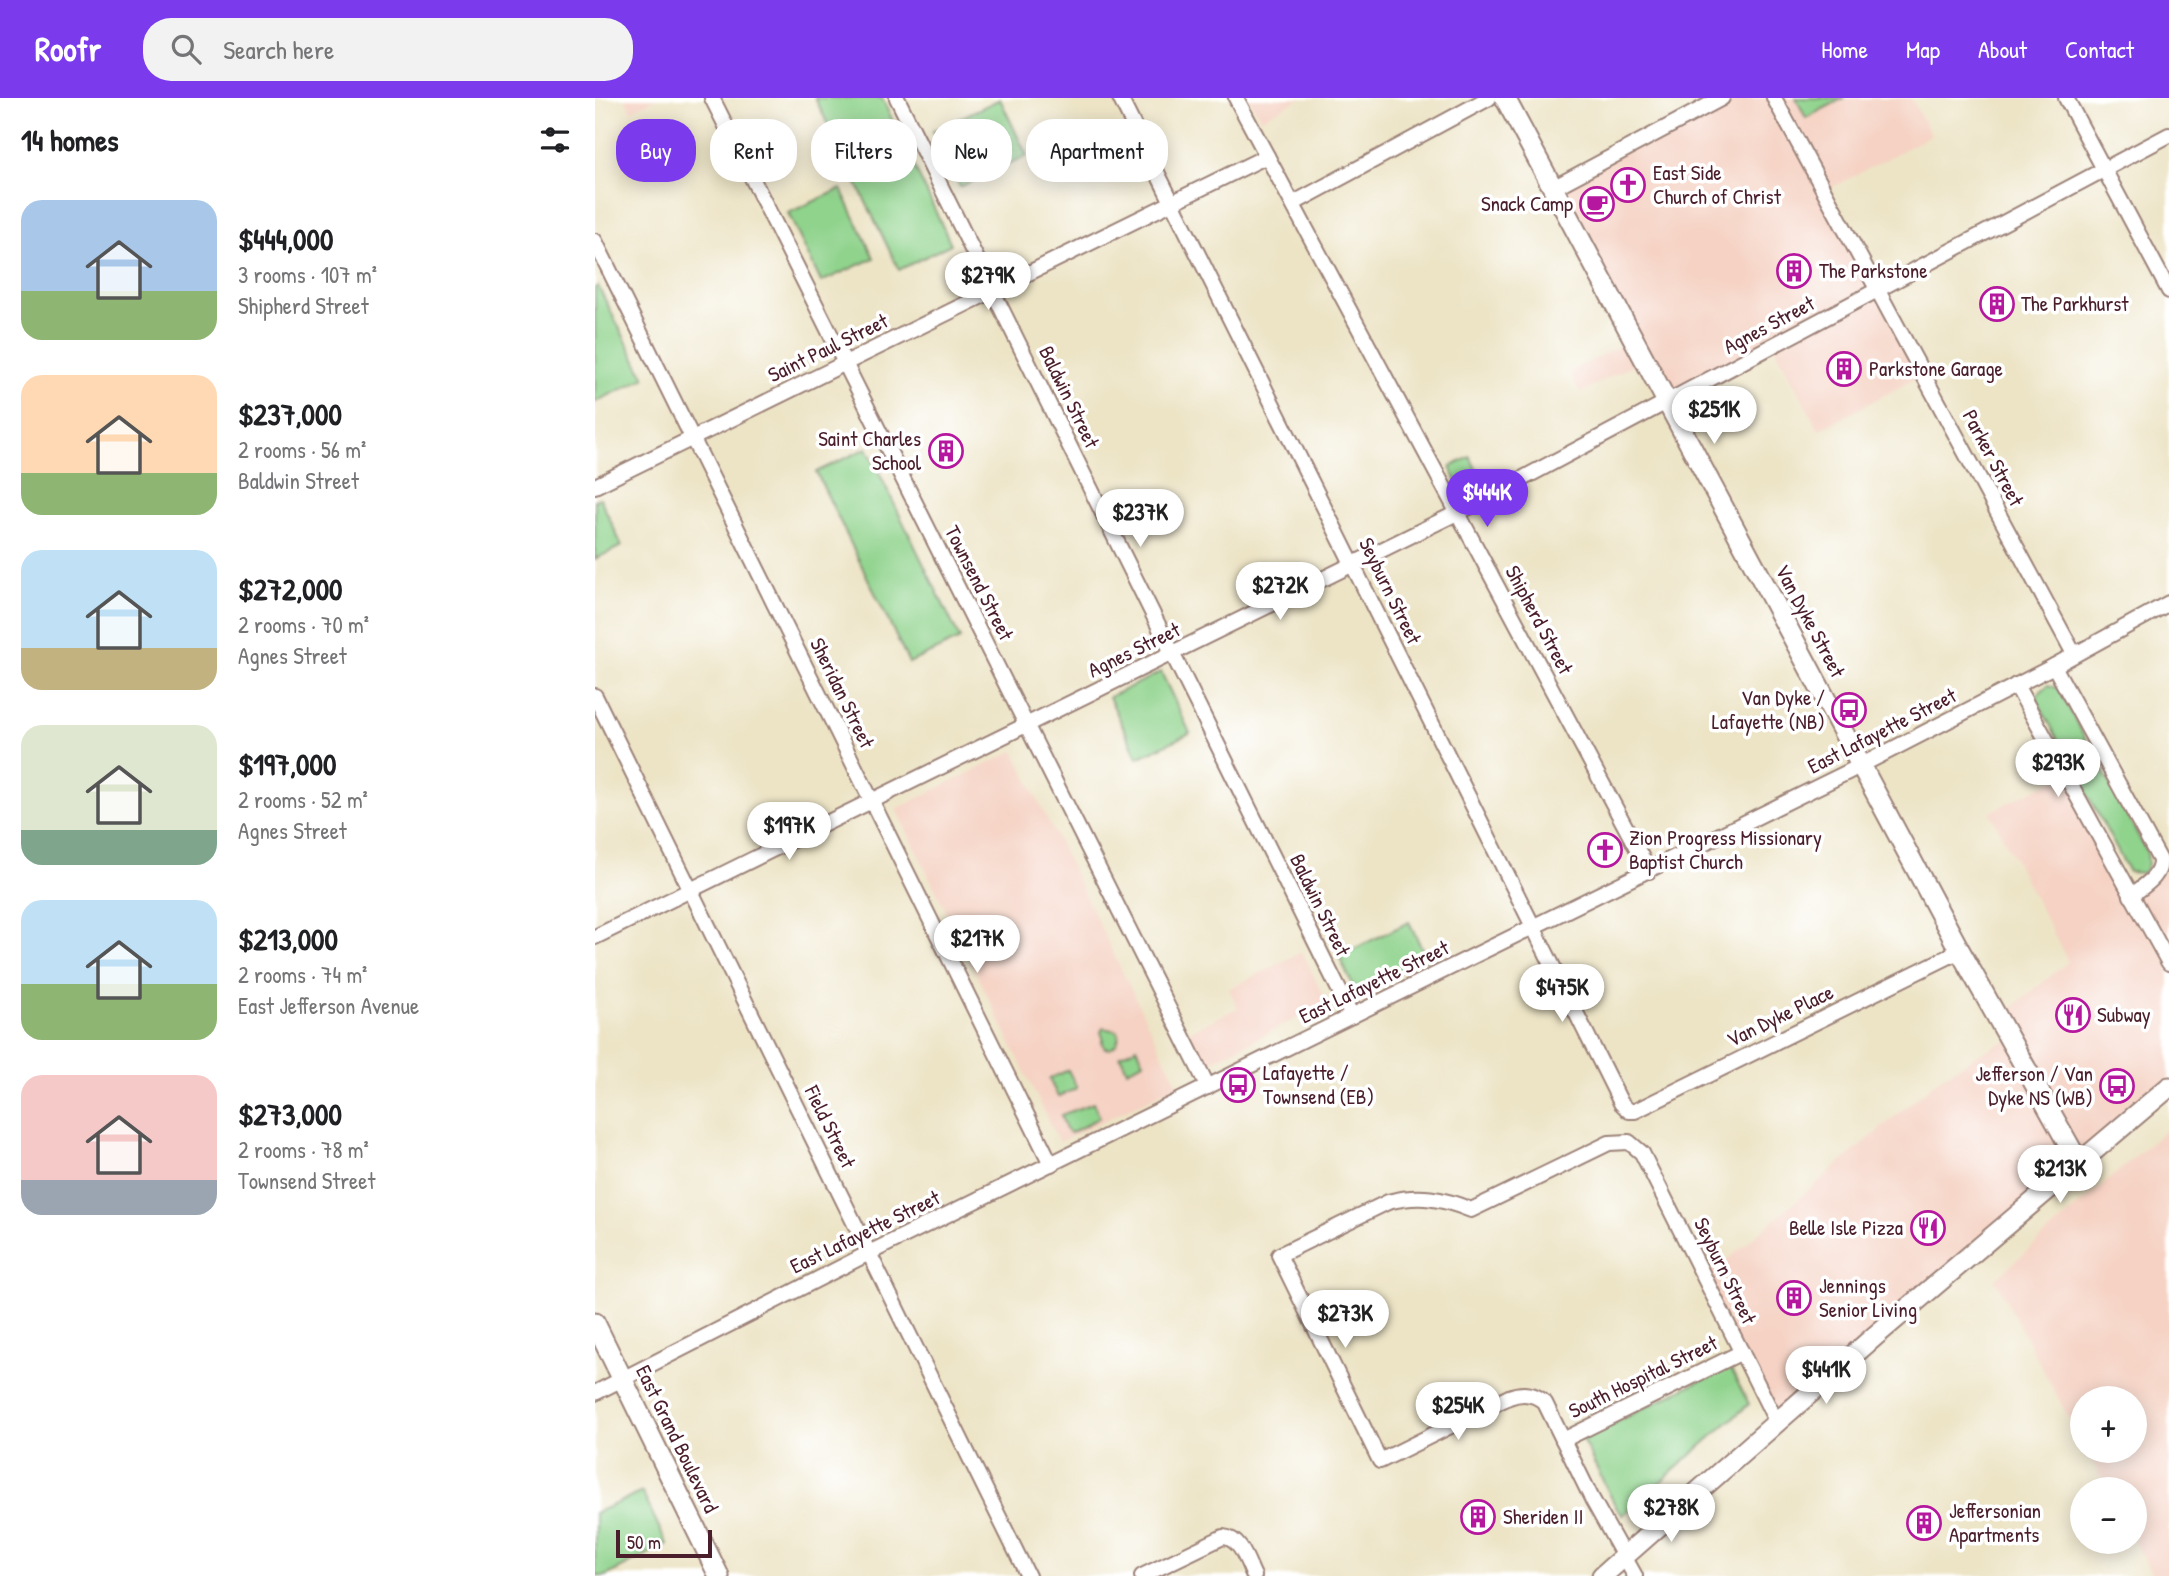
<!DOCTYPE html>
<html lang="en">
<head>
<meta charset="utf-8">
<style>
	body { margin:0; font-family:"Patrick Hand",sans-serif; background:#f2f2f2; color:#202124; height:100vh; display:flex; flex-direction:column; font-size:26px; white-space:nowrap }
	* { box-sizing:border-box; margin:0 }
	p { font-size:23px; color:#757577 }
	.icon { flex:none; width:38px; height:38px; fill:none; stroke:currentColor; stroke-width:2; stroke-linecap:round; stroke-linejoin:round }
	.map { position:relative; flex:1; overflow:hidden }
	.side { display:flex; flex-direction:column; background:#fff; width:595px }
	.side>* { flex:none }
	.hud { position:absolute; left:21px; top:21px; width:665px; height:63px; display:flex; gap:14px }
	.controls { position:absolute; left:1475px; top:1288px; display:grid; gap:14px }
	.controls a { display:grid; place-items:center; width:77px; height:77px; border-radius:50%; background:#fff; box-shadow:0 4px 18px #0003; font-size:35px }
	.scale { position:absolute; left:21px; bottom:18px; width:96px; box-sizing:border-box; padding-left:7px; border:4px solid #4a1f2b; border-top:0; font-size:19px; line-height:24px; white-space:nowrap; color:#4a1f2b; -webkit-text-stroke:5px #fff; paint-order:stroke }
	.price { position:absolute; translate:-50% -60px; padding:0 16px; border-radius:24px; background:#fff; color:#222; font-size:23px; line-height:46px; filter:drop-shadow(0 2px 4px #0008) }
	.price::after { content:''; position:absolute; left:50%; top:42px; width:21px; height:16px; margin-left:-10px; background:inherit; clip-path:polygon(0 0,100% 0,50% 100%) }
	.price.current { background:#7c3aed; color:#fff }
	ul { padding:0; list-style:none }
	li { display:flex; align-items:center; gap:21px; height:175px; padding:0 21px }
	li span { display:grid; place-items:center; flex:none; width:196px; height:140px; border-radius:21px; color:#555 }
	li>.icon { margin-inline-start:auto }
	span .icon { width:84px; height:84px; fill:#fffc; stroke-width:1 }
	li b { font-size:30px }
	h2 { display:flex; justify-content:space-between; align-items:center; height:84px; padding:0 21px; font-size:30px }
	.chip { padding:0 24px; border-radius:28px; background:#fff; box-shadow:0 4px 18px #0003; font-size:24px; line-height:63px }
	.chip.current { background:#7c3aed; color:#fff }
	header { display:flex; align-items:center; gap:42px; box-sizing:border-box; height:98px; padding:0 35px; background:#7c3aed; color:#fff }
	header strong { font-size:33px }
	nav { display:flex; gap:38px; margin-inline-start:auto; font-size:24px }
	.search { width:490px; height:63px; background:#f2f2f2; display:flex; align-items:center; gap:18px; box-sizing:border-box; padding:0 24px; border-radius:28px; color:#757577; font-size:26px }
	main { display:flex; flex:1; min-height:0 }
	.map>svg:first-child { display:block }
	.built { fill:#f5d2c3 }
	.green { fill:#8fd38c; stroke:#6c795c; stroke-width:2 }
	.lines { fill:none; stroke-linecap:round; stroke-linejoin:round }
	.minor-casing { stroke:#9c8278; stroke-width:18 }
	.secondary-casing { stroke:#9c8278; stroke-width:23 }
	.minor { stroke:#fff; stroke-width:14 }
	.secondary { stroke:#fff; stroke-width:19 }
	.labels { text-anchor:middle; stroke-width:7; stroke-linejoin:round; paint-order:stroke }
	.poi-label { font-size:21px; fill:#4a1f2b; stroke:#fff; text-anchor:start }
	.street-label { font-size:21px; fill:#4a1f2b; stroke:#fff }
</style>
</head>
<body>
<header>
<strong>Roofr</strong>
<div class="search"><svg class="icon" aria-label="search" viewBox="0 0 24 24"><circle cx="10" cy="10" r="6"/><path d="M15 15l6 6"/></svg>Search here</div>
<nav><a>Home</a><a>Map</a><a>About</a><a>Contact</a></nav>
</header>
<main>
<section class="side">
<h2>14 homes<svg class="icon" aria-label="filters" viewBox="0 0 24 24"><path d="M4 7h16M4 17h16"/><circle cx="9" cy="7" r="2"/><circle cx="15" cy="17" r="2"/></svg></h2>
<ul>
<li><span style="background:linear-gradient(#a9c7e8 65%,#8fb573 0)"><svg class="icon" aria-label="home" viewBox="0 0 24 24"><path d="M3 11l9-7 9 7M6 9v11h12V9"/></svg></span><div><b>$444,000</b><p>3 rooms · 107 m²</p><p>Shipherd Street</p></div></li>
<li><span style="background:linear-gradient(#ffd9b3 70%,#8fb573 0)"><svg class="icon" aria-label="home" viewBox="0 0 24 24"><path d="M3 11l9-7 9 7M6 9v11h12V9"/></svg></span><div><b>$237,000</b><p>2 rooms · 56 m²</p><p>Baldwin Street</p></div></li>
<li><span style="background:linear-gradient(#bfe0f5 70%,#c2b280 0)"><svg class="icon" aria-label="home" viewBox="0 0 24 24"><path d="M3 11l9-7 9 7M6 9v11h12V9"/></svg></span><div><b>$272,000</b><p>2 rooms · 70 m²</p><p>Agnes Street</p></div></li>
<li><span style="background:linear-gradient(#dfe7d0 75%,#7fa58c 0)"><svg class="icon" aria-label="home" viewBox="0 0 24 24"><path d="M3 11l9-7 9 7M6 9v11h12V9"/></svg></span><div><b>$197,000</b><p>2 rooms · 52 m²</p><p>Agnes Street</p></div></li>
<li><span style="background:linear-gradient(#bfe0f5 60%,#8fb573 0)"><svg class="icon" aria-label="home" viewBox="0 0 24 24"><path d="M3 11l9-7 9 7M6 9v11h12V9"/></svg></span><div><b>$213,000</b><p>2 rooms · 74 m²</p><p>East Jefferson Avenue</p></div></li>
<li><span style="background:linear-gradient(#f6c9c9 75%,#9aa5b1 0)"><svg class="icon" aria-label="home" viewBox="0 0 24 24"><path d="M3 11l9-7 9 7M6 9v11h12V9"/></svg></span><div><b>$273,000</b><p>2 rooms · 78 m²</p><p>Townsend Street</p></div></li>
</ul>
</section>
<div class="map">
<svg width="1574" height="1478" viewBox="0 0 1574 1478">
	<rect width="100%" height="100%" fill="#fff"/>
	<filter id="ink" filterUnits="userSpaceOnUse"><feTurbulence type="fractalNoise" baseFrequency=".0143" numOctaves="2"/><feDisplacementMap in="SourceGraphic" scale="14" xChannelSelector="R" yChannelSelector="G"/><feConvolveMatrix kernelMatrix="1 2 1 2 8 2 1 2 1" color-interpolation-filters="sRGB"/></filter>
	<filter id="wash" filterUnits="userSpaceOnUse"><feTurbulence type="fractalNoise" baseFrequency=".00686" numOctaves="4" result="noise"/><feDisplacementMap in="SourceGraphic" scale="28" xChannelSelector="R" yChannelSelector="G"/><feGaussianBlur stdDeviation="1.57" result="paint"/><feColorMatrix in="noise" values="0 0 0 0 0 0 0 0 0 0 0 0 0 0 0 0 0 1.4 0 .05"/><feComposite in="paint" operator="in"/></filter>
	<g filter="url(#wash)">
		<rect width="100%" height="100%" fill="#ede4c6"/>
		<g class="built">
			<polygon points="30,0 62,0 36,13"/>
			<polygon points="654,0 706,0 666,21"/>
			<polygon points="1127,0 1316,0 1336,37 1229,94 1329,276 1224,332 1179,248 1073,305 1049,261 985,295 974,274 1039,241 958,90"/>
			<polygon points="419,653 583,987 464,1044 301,711"/>
			<polygon points="1470,676 1536,797 1574,770 1574,989 1182,1325 1109,1177 1133,1161 1343,982 1382,957 1414,941 1403,921 1473,864 1395,714"/>
			<polygon points="707,854 732,905 609,967 593,934 643,910 634,891"/>
			<polygon points="1574,1029 1574,1478 1558,1478 1540,1443 1540,1391 1512,1391 1492,1353 1540,1353 1540,1300 1488,1300 1487,1345 1400,1181"/>
		</g>
		<g class="green">
			<polygon points="220,0 287,0 356,146 304,172"/>
			<polygon points="1201,0 1249,0 1211,20"/>
			<polygon points="405,1 432,58 365,89 338,33"/>
			<polygon points="246,91 279,160 226,184 193,115"/>
			<polygon points="3,188 50,280 0,304 0,190"/>
			<polygon points="272,350 365,541 314,565 221,374"/>
			<polygon points="875,359 888,384 867,394 855,369"/>
			<polygon points="5,400 27,448 0,461 0,402"/>
			<polygon points="566,574 595,635 543,660 514,599"/>
			<polygon points="1453,587 1463,590 1552,754 1553,765 1549,775 1534,774 1443,604 1442,597"/>
			<polygon points="814,824 832,861 761,895 744,858"/>
			<polygon points="508,930 522,933 524,938 522,946 515,951 510,950 507,943 509,942 506,934"/>
			<polygon points="542,949 549,964 532,972 525,957"/>
			<polygon points="473,972 482,990 463,999 454,981"/>
			<polygon points="498,1005 505,1019 476,1035 471,1032 466,1017"/>
			<polygon points="1134,1268 1154,1306 1028,1417 1022,1411 987,1341"/>
			<polygon points="47,1394 72,1446 11,1478 0,1478 0,1415"/>
		</g>
	</g>
	<g filter="url(#ink)">
		<g class="lines">
			<g class="minor-casing">
				<g id="minor">
					<polyline points="117,0 613,989"/>
					<polyline points="302,0 757,918"/>
					<polyline points="525,0 1026,1005 1034,1013 1040,1013 1365,853"/>
					<polyline points="641,0 1054,773"/>
					<polyline points="1179,0 1479,556"/>
					<polyline points="1471,0 1574,193"/>
					<polyline points="958,90 1127,0"/>
					<polyline points="699,105 894,0"/>
					<polyline points="0,143 456,1066"/>
					<polyline points="0,388 672,58"/>
					<path d="M1459,568L1565,762C1566,779 1548,788 1536,798"/>
					<polyline points="1421,587 1574,865"/>
					<polyline points="0,598 433,1478"/>
					<polyline points="0,839 872,410 1574,37"/>
					<polyline points="0,1295 274,1155 1253,674 1459,568 1574,505"/>
					<polyline points="968,1342 1147,1254"/>
					<path d="M547,1478L628,1439C646,1440 652,1464 659,1478"/>
					<path d="M1040,1478L997,1401L950,1305C940,1295 927,1294 914,1299L785,1363L684,1157L793,1104C824,1096 847,1100 876,1112L1014,1045L1034,1044L1047,1055L1182,1325"/>
				</g>
			</g>
			<g class="secondary-casing">
				<g id="secondary">
					<polyline points="910,0 1365,853 1484,1065"/>
					<polyline points="0,1225 124,1478"/>
					<polyline points="1007,1478 1280,1238 1574,989"/>
				</g>
			</g>
			<use href="#minor" class="minor"/>
			<use href="#secondary" class="secondary"/>
		</g>
	</g>
	<defs>
		<g id="church-ring" transform="scale(1.75)"><circle r="9.5" fill="#fff" stroke="#b5179e" stroke-width="1.5"/><path d="M-1.2-6h2.4v3.5h3.3v2.4h-3.3V6h-2.4V-.1h-3.3v-2.4h3.3Z" fill="#b5179e"/></g>
		<g id="cafe-ring" transform="scale(1.75)"><circle r="9.5" fill="#fff" stroke="#b5179e" stroke-width="1.5"/><path d="M-5.5-4.5H6V0H3Q3 3.5 0 3.5H-2.5Q-5.5 3.5-5.5 0ZM3-3.2v2h1.7v-2ZM-6 4.5H4V6H-6Z" fill="#b5179e"/></g>
		<g id="building-ring" transform="scale(1.75)"><circle r="9.5" fill="#fff" stroke="#b5179e" stroke-width="1.5"/><path d="M-4-6H4V6H1V3H-1V6H-4ZM-2.5-4.3h1.7v1.8h-1.7ZM.8-4.3h1.7v1.8H.8ZM-2.5-1h1.7V.8h-1.7ZM.8-1h1.7V.8H.8Z" fill="#b5179e"/></g>
		<g id="bus-ring" transform="scale(1.75)"><circle r="9.5" fill="#fff" stroke="#b5179e" stroke-width="1.5"/><path d="M-5-6H5V4H4V6H2V4H-2V6H-4V4H-5ZM-3.5-4V0h7V-4ZM-3.5 1.2v1.5H-2V1.2ZM2 1.2v1.5H3.5V1.2Z" fill="#b5179e"/></g>
		<g id="restaurant-ring" transform="scale(1.75)"><circle r="9.5" fill="#fff" stroke="#b5179e" stroke-width="1.5"/><path d="M-5-6h1v4h1v-4h1v4h1v-4h1v5L-1.5 .5V6h-2V.5L-5-1ZM5-6V6H3V1.5H1.5Q1.5-4 5-6Z" fill="#b5179e"/></g>
	</defs>
	<g fill-rule="evenodd">
		<use href="#church-ring" x="1033" y="87"/>
		<use href="#cafe-ring" x="1002" y="106"/>
		<use href="#building-ring" x="1199" y="173"/>
		<use href="#building-ring" x="1402" y="206"/>
		<use href="#building-ring" x="1249" y="271"/>
		<use href="#building-ring" x="351" y="353"/>
		<use href="#bus-ring" x="1254" y="612"/>
		<use href="#church-ring" x="1010" y="752"/>
		<use href="#restaurant-ring" x="1478" y="917"/>
		<use href="#bus-ring" x="643" y="987"/>
		<use href="#bus-ring" x="1522" y="988"/>
		<use href="#restaurant-ring" x="1333" y="1130"/>
		<use href="#building-ring" x="1199" y="1200"/>
		<use href="#building-ring" x="883" y="1419"/>
		<use href="#building-ring" x="1329" y="1425"/>
	</g>
	<g class="labels">
		<g class="poi-label">
			<text x="1058" y="82">East Side<tspan x="1058" dy="24">Church of Christ</tspan></text>
			<text x="978" y="113" text-anchor="end">Snack Camp</text>
			<text x="1224" y="180">The Parkstone</text>
			<text x="1426" y="213">The Parkhurst</text>
			<text x="1274" y="278">Parkstone Garage</text>
			<text x="326" y="348" text-anchor="end">Saint Charles<tspan x="326" dy="24">School</tspan></text>
			<text x="1230" y="607" text-anchor="end">Van Dyke /<tspan x="1230" dy="24">Lafayette (NB)</tspan></text>
			<text x="1034" y="747">Zion Progress Missionary<tspan x="1034" dy="24">Baptist Church</tspan></text>
			<text x="1502" y="924">Subway</text>
			<text x="668" y="982">Lafayette /<tspan x="668" dy="24">Townsend (EB)</tspan></text>
			<text x="1498" y="983" text-anchor="end">Jefferson / Van<tspan x="1498" dy="24">Dyke NS (WB)</tspan></text>
			<text x="1308" y="1137" text-anchor="end">Belle Isle Pizza</text>
			<text x="1224" y="1195">Jennings<tspan x="1224" dy="24">Senior Living</tspan></text>
			<text x="1354" y="1420">Jeffersonian<tspan x="1354" dy="24">Apartments</tspan></text>
			<text x="908" y="1426">Sheriden II</text>
		</g>
		<g class="street-label">
			<text transform="translate(1174 227) rotate(-28)" y="7">Agnes Street</text>
			<text transform="translate(233 250) rotate(-26)" y="7">Saint Paul Street</text>
			<text transform="translate(474 299) rotate(64)" y="7">Baldwin Street</text>
			<text transform="translate(1398 360) rotate(62)" y="7">Parker Street</text>
			<text transform="translate(384 485) rotate(63)" y="7">Townsend Street</text>
			<text transform="translate(795 493) rotate(64)" y="7">Seyburn Street</text>
			<text transform="translate(944 522) rotate(62)" y="7">Shipherd Street</text>
			<text transform="translate(1215 523) rotate(62)" y="7">Van Dyke Street</text>
			<text transform="translate(539 552) rotate(-26)" y="7">Agnes Street</text>
			<text transform="translate(247 595) rotate(64)" y="7">Sheridan Street</text>
			<text transform="translate(1287 633) rotate(-27)" y="7">East Lafayette Street</text>
			<text transform="translate(725 807) rotate(64)" y="7">Baldwin Street</text>
			<text transform="translate(779 884) rotate(-26)" y="7">East Lafayette Street</text>
			<text transform="translate(1185 918) rotate(-26)" y="7">Van Dyke Place</text>
			<text transform="translate(235 1029) rotate(64)" y="7">Field Street</text>
			<text transform="translate(270 1134) rotate(-26)" y="7">East Lafayette Street</text>
			<text transform="translate(1130 1173) rotate(64)" y="7">Seyburn Street</text>
			<text transform="translate(1048 1279) rotate(-26)" y="7">South Hospital Street</text>
			<text transform="translate(82 1341) rotate(64)" y="7">East Grand Boulevard</text>
		</g>
	</g>
</svg>
<div class="controls">
<a>+</a>
<a>−</a>
</div>
<div class="scale">50 m</div>
<b class="price" style="left:393px;top:214px">$279K</b>
<b class="price" style="left:1119px;top:348px">$251K</b>
<b class="price current" style="left:892px;top:431px">$444K</b>
<b class="price" style="left:545px;top:451px">$237K</b>
<b class="price" style="left:685px;top:524px">$272K</b>
<b class="price" style="left:1463px;top:701px">$293K</b>
<b class="price" style="left:194px;top:764px">$197K</b>
<b class="price" style="left:382px;top:877px">$217K</b>
<b class="price" style="left:967px;top:926px">$475K</b>
<b class="price" style="left:1465px;top:1107px">$213K</b>
<b class="price" style="left:750px;top:1252px">$273K</b>
<b class="price" style="left:1231px;top:1308px">$441K</b>
<b class="price" style="left:863px;top:1344px">$254K</b>
<b class="price" style="left:1076px;top:1446px">$278K</b>
<div class="hud">
<a class="chip current">Buy</a>
<a class="chip">Rent</a>
<a class="chip">Filters</a>
<a class="chip">New</a>
<a class="chip">Apartment</a>
</div>
</div>
</main>
</body>
</html>
